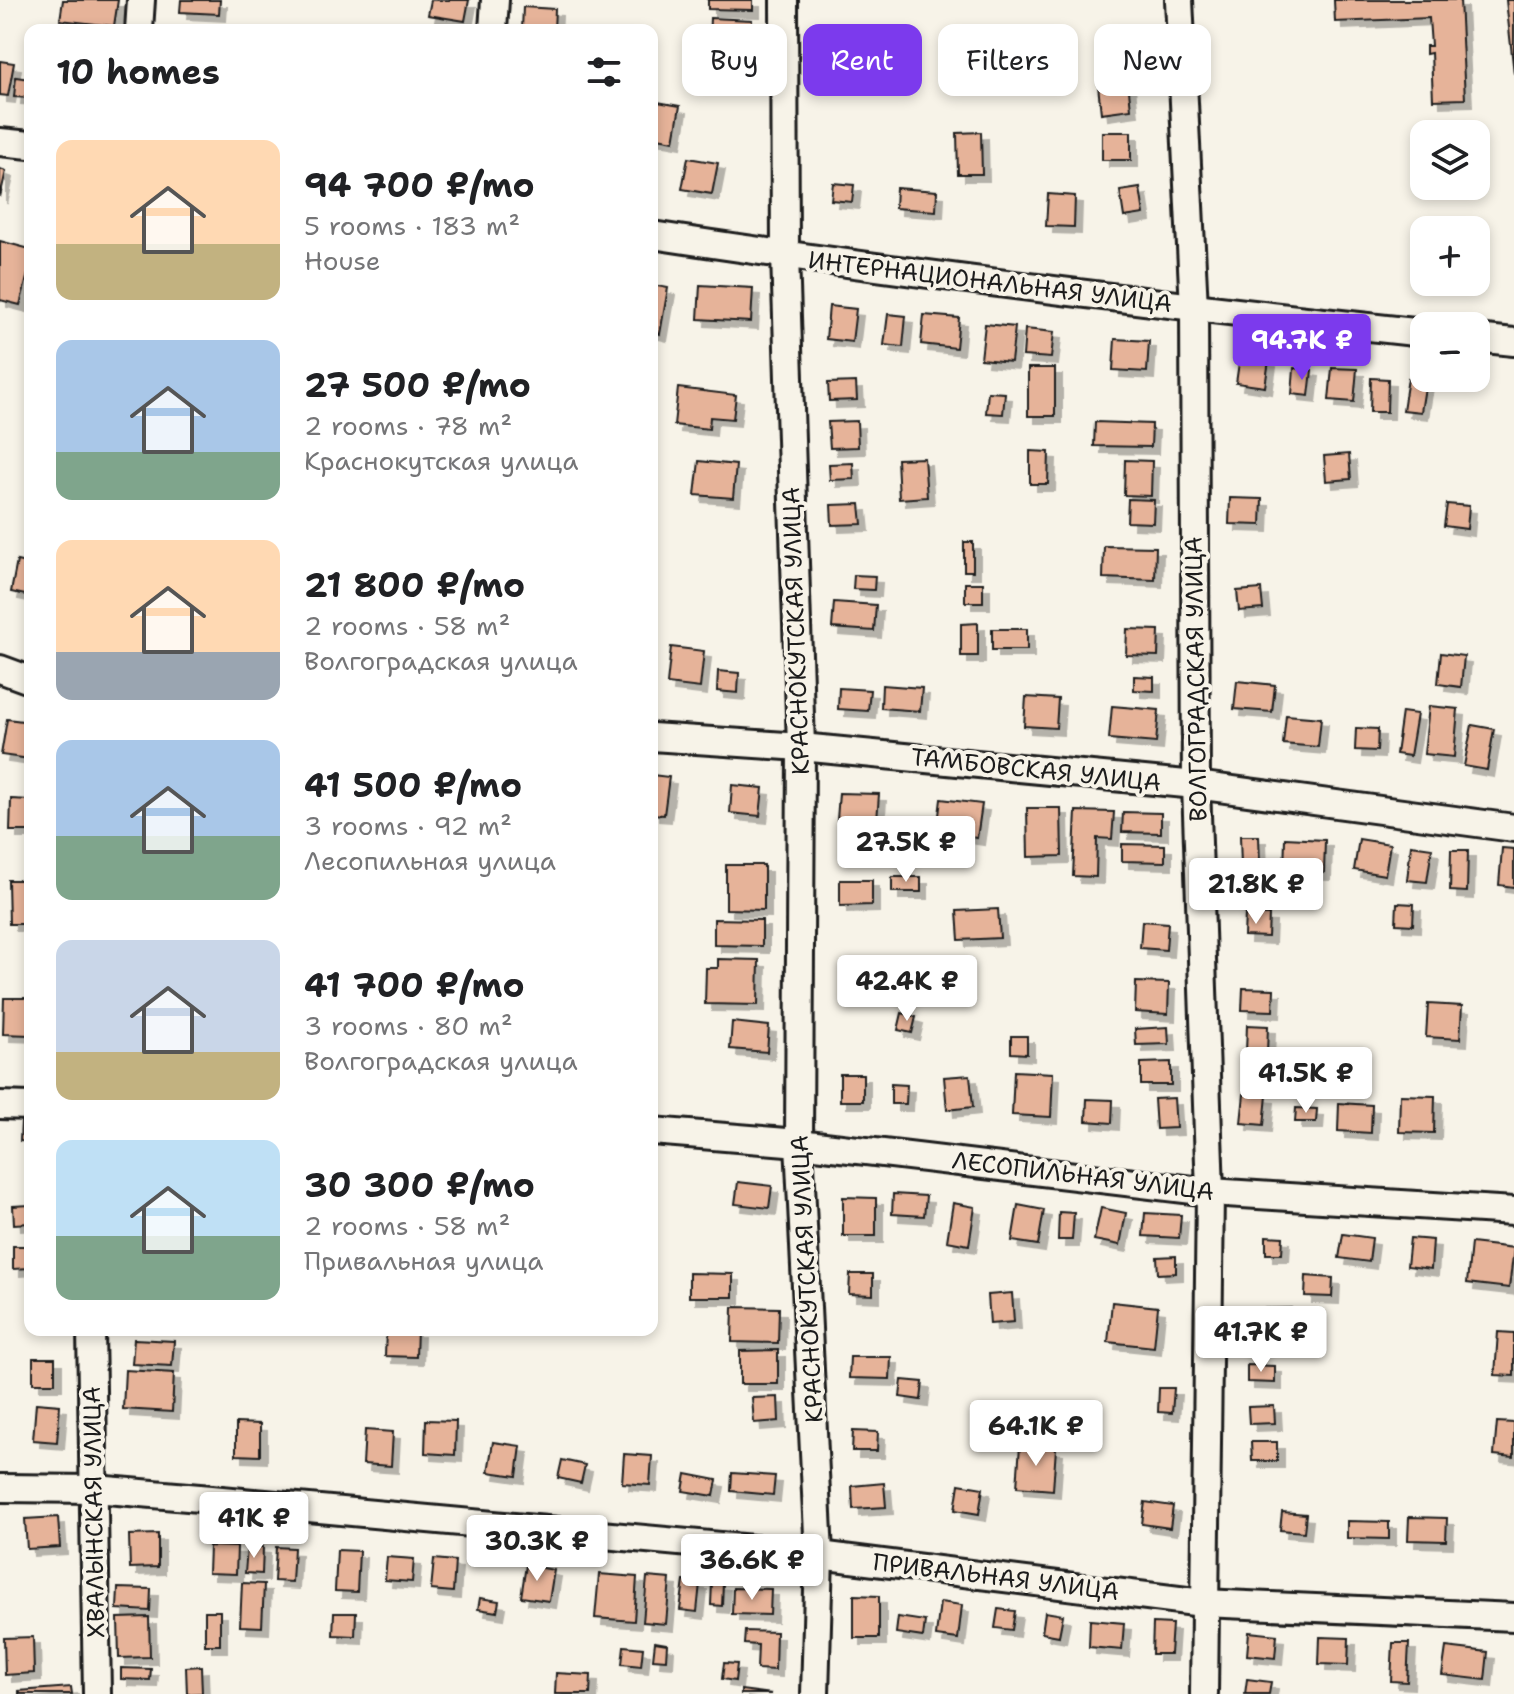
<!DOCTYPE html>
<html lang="en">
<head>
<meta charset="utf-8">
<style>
	body { margin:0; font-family:"Shantell Sans",sans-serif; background:#f6f6f6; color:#202124; height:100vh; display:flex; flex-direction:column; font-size:30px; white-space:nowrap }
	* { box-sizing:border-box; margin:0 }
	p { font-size:26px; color:#757577 }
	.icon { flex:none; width:44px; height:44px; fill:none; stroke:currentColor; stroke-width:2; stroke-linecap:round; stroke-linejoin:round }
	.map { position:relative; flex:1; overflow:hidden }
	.sheet { position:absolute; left:24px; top:24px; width:634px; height:1312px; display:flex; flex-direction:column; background:#fff; border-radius:16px; box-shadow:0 4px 12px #0003 }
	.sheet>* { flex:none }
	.banner { position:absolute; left:682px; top:24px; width:712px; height:72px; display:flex; gap:16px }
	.controls { position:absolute; left:1410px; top:120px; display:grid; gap:16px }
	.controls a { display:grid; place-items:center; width:80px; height:80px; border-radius:16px; background:#fff; box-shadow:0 4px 12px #0003; font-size:40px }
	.price { position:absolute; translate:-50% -68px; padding:0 18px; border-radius:8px; background:#fff; color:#222; font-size:26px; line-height:52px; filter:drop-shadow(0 2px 4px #0008) }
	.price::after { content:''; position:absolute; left:50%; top:48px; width:24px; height:18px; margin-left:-12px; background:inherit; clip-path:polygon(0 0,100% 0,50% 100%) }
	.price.on { background:#7c3aed; color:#fff }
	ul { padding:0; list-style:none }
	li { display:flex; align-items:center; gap:24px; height:200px; padding:0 32px }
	li span { display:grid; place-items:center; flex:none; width:224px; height:160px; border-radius:16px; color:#555 }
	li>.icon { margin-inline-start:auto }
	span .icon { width:96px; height:96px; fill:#fffc; stroke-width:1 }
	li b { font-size:34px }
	h2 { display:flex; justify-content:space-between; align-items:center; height:96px; padding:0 32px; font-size:34px }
	.chip { padding:0 28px; border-radius:16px; background:#fff; box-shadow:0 4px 12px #0003; font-size:28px; line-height:72px }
	.chip.on { background:#7c3aed; color:#fff }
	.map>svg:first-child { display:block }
	.building { fill:#e6b399; stroke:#1c1c1c; stroke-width:2; filter:url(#shadow) }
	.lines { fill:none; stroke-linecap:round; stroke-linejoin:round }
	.minor-casing { stroke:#1c1c1c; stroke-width:32 }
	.minor { stroke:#f7f3e8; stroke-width:26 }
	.labels { text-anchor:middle; stroke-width:8; stroke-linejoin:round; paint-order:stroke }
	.street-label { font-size:24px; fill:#1c1c1c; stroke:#f7f3e8 }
</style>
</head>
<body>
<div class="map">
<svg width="1514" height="1694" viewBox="0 0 1514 1694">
	<defs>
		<filter id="shadow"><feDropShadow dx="7" dy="7" stdDeviation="0" flood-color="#0004"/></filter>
	</defs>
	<rect width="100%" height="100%" fill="#f7f3e8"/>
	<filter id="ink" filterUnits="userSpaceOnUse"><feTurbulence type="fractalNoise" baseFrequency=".0125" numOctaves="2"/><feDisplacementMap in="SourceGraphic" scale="16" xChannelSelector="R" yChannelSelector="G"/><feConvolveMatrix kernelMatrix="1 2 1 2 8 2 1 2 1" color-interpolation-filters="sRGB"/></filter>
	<g filter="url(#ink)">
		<g class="building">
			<polygon points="63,0 118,0 114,26 60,20"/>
			<polygon points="181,0 220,0 219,14 180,12"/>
			<polygon points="431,0 469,0 465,21 428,15"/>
			<polygon points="708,0 753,0 753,10 708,9"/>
			<polygon points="1334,0 1460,0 1465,99 1433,100 1431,53 1426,54 1426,46 1431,46 1429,18 1335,22"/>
			<polygon points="1506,0 1514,0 1514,74"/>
			<polygon points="523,7 555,9 554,30 522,30"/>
			<polygon points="710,18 752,20 751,42 709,41"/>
			<polygon points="824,25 851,25 851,46 825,47"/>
			<polygon points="715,47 750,51 748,74 713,70"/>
			<polygon points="866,53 907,54 907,77 866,76"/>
			<polygon points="0,61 14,63 8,96 0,95"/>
			<polygon points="1127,72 1131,109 1101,113 1097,76"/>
			<polygon points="16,77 30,79 30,98 14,97"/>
			<polygon points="652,101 680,106 674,141 652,137"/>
			<polygon points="981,132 982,174 958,174 957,133"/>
			<rect x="1102" y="132" width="29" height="28"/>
			<polygon points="688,158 718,163 712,194 682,189"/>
			<polygon points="0,169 6,171 0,197"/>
			<polygon points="833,183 854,185 852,202 831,200"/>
			<polygon points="896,188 937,191 936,211 895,208"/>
			<polygon points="1140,188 1144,214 1124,217 1120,191"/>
			<polygon points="1048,194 1075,196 1074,227 1046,226"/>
			<polygon points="0,241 30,249 30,266 20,305 0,300"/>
			<polygon points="652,285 668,288 660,334 652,332"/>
			<polygon points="700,285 753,288 751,322 698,319"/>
			<polygon points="829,306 856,309 852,342 826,339"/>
			<polygon points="888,314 906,316 903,347 884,345"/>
			<polygon points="924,315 959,318 956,348 921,344"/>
			<polygon points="985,324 1015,327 1011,362 981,359"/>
			<polygon points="1025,329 1054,332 1051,358 1023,356"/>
			<polygon points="1115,339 1149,341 1147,372 1113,370"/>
			<polygon points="1240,356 1269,360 1265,387 1236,383"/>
			<rect x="1028" y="368" width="27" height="48"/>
			<polygon points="1294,368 1312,370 1309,396 1292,394"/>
			<polygon points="1332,368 1357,369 1354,402 1329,400"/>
			<polygon points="1371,378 1388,379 1387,412 1370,412"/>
			<polygon points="1408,378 1426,381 1421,412 1403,410"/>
			<polygon points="856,382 857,400 829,401 828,383"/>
			<polygon points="678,388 736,395 733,419 710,417 709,429 674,425"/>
			<polygon points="988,392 1005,393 1003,414 986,413"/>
			<polygon points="857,421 858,447 830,448 828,422"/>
			<polygon points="1095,422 1152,424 1151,447 1094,446"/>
			<polygon points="1030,451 1049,452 1048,484 1030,484"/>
			<polygon points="1349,454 1351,479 1326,481 1324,456"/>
			<polygon points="924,458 927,497 899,499 897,459"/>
			<polygon points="1125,460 1152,461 1151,496 1124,495"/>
			<polygon points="699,461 736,465 733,498 695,495"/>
			<polygon points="853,463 854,479 830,480 829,464"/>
			<polygon points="1230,498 1262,499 1261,525 1229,524"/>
			<polygon points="1128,499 1154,500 1153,523 1127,522"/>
			<polygon points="860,504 862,524 832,525 831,505"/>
			<polygon points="1447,504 1469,506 1467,529 1444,526"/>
			<rect x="964" y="542" width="9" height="29"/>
			<polygon points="1104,546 1156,547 1155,580 1103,578"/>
			<polygon points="17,561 30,564 30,596 11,592"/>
			<polygon points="854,575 875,576 874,590 853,589"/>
			<rect x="965" y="583" width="18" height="19"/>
			<polygon points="1261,589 1263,609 1239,611 1237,591"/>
			<polygon points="834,602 876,605 874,631 832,628"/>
			<polygon points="978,623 978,656 961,656 961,624"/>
			<rect x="992" y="629" width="35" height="21"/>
			<polygon points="1127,629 1159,630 1158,656 1126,655"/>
			<polygon points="671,647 704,651 700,688 667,684"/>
			<polygon points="1441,653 1464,656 1461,687 1438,684"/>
			<polygon points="718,671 739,673 738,693 717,691"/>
			<polygon points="1134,676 1154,677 1154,691 1134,690"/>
			<polygon points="1237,681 1275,685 1272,712 1234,709"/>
			<polygon points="882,685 922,688 920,711 881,708"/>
			<polygon points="839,688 870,690 868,711 838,709"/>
			<polygon points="1026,697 1058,699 1056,728 1024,726"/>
			<polygon points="1112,706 1159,710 1156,743 1109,739"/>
			<polygon points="1429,706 1458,709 1454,757 1424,754"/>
			<polygon points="1402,712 1417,714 1410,756 1396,754"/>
			<polygon points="1286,715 1321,718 1318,747 1283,744"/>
			<polygon points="7,719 30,722 30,759 1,755"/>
			<polygon points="1472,725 1494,729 1487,770 1464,766"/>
			<polygon points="1356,728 1378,729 1377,751 1355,750"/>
			<polygon points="652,775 669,777 664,815 652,814"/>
			<polygon points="732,785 763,788 760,816 730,813"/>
			<polygon points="839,793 879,794 877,821 837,820"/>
			<polygon points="11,799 30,800 30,831 10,831"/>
			<polygon points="941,799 982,804 977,838 937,832"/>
			<polygon points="1027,808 1061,808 1062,856 1028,857"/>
			<polygon points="1076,811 1114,812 1112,839 1097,838 1096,877 1073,876"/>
			<polygon points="1123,812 1161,813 1161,833 1122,832"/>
			<polygon points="1240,836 1259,836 1260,865 1241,866"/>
			<polygon points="1285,838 1325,840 1324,873 1284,872"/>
			<polygon points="1359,839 1390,844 1385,875 1354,870"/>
			<polygon points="1122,844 1165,845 1165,862 1122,861"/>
			<polygon points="1411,845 1432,848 1427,882 1407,880"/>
			<polygon points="1502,848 1514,849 1514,887 1499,885"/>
			<polygon points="1451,850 1468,850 1467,892 1450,891"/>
			<polygon points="726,865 764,865 764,910 726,909"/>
			<rect x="892" y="877" width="29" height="15"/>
			<polygon points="8,880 30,880 30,924 9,924"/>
			<polygon points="840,880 872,880 872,905 840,906"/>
			<polygon points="1397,903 1414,904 1413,925 1396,924"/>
			<polygon points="998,909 1000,938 959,940 957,911"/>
			<polygon points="1245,914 1269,915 1268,937 1244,936"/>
			<polygon points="714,919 762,920 762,946 714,945"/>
			<polygon points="1142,921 1168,923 1166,950 1140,948"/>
			<polygon points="718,959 759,960 758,1005 705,1004 706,968 718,968"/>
			<polygon points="1136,982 1169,983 1168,1014 1135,1012"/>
			<polygon points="1243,988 1274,989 1273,1011 1242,1010"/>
			<polygon points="4,998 30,998 30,1035 3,1034"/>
			<polygon points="1428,1004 1462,1006 1460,1039 1426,1037"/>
			<polygon points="902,1013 916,1017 912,1033 898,1030"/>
			<polygon points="732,1022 769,1026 767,1052 730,1049"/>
			<polygon points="1247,1025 1268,1026 1267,1053 1246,1052"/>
			<polygon points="1168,1027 1169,1044 1136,1045 1135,1029"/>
			<polygon points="1011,1036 1027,1036 1027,1054 1011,1053"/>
			<polygon points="1171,1062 1171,1085 1141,1085 1141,1063"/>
			<polygon points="1014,1071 1053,1073 1051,1117 1012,1115"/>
			<rect x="840" y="1074" width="23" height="27"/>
			<polygon points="970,1075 973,1107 947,1110 944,1077"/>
			<polygon points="891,1084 907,1085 906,1104 891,1104"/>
			<polygon points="1244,1094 1267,1096 1264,1125 1241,1123"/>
			<polygon points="1400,1095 1435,1096 1434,1133 1399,1132"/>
			<polygon points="1174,1098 1176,1128 1156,1129 1154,1099"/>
			<polygon points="1087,1099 1113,1100 1112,1123 1086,1121"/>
			<polygon points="1339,1103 1372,1105 1371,1133 1338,1131"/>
			<polygon points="1296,1108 1317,1109 1316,1122 1295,1122"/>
			<polygon points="21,1121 30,1121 30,1142 20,1141"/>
			<polygon points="738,1182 772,1186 769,1208 735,1204"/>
			<polygon points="893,1194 926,1196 924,1216 892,1214"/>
			<polygon points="843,1197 876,1198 876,1236 843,1236"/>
			<polygon points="953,1203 975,1207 969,1245 947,1241"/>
			<polygon points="30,1205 30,1223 14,1224 13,1206"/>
			<polygon points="1018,1205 1044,1210 1038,1245 1012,1241"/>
			<polygon points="1101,1208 1126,1213 1120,1245 1094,1240"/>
			<polygon points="1059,1212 1074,1213 1072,1240 1058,1240"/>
			<polygon points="1145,1213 1181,1215 1179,1238 1143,1236"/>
			<polygon points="1343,1234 1372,1238 1369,1262 1339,1258"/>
			<polygon points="1266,1236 1283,1237 1282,1254 1266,1254"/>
			<polygon points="1410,1238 1433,1240 1431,1269 1407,1266"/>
			<polygon points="1471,1243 1514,1248 1509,1288 1467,1283"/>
			<polygon points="13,1246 30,1246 30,1268 13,1269"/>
			<polygon points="1176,1256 1176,1273 1158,1274 1157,1257"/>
			<polygon points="689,1273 733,1274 733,1297 689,1297"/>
			<polygon points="850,1274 873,1274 873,1295 849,1294"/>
			<polygon points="1306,1276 1333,1278 1332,1297 1305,1296"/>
			<polygon points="1012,1293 1014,1322 990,1324 988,1295"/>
			<polygon points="1112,1302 1158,1307 1154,1347 1108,1342"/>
			<polygon points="733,1307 779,1308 778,1343 732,1342"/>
			<polygon points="1291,1308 1293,1338 1251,1340 1249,1309"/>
			<polygon points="386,1330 417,1330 416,1357 385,1356"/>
			<polygon points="1498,1332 1514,1333 1514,1376 1495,1375"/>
			<polygon points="134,1339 174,1341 172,1366 132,1364"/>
			<polygon points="778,1350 778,1384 740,1384 740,1351"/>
			<polygon points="850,1357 891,1357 890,1379 849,1378"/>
			<rect x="33" y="1358" width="22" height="25"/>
			<polygon points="1247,1365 1275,1366 1275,1383 1247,1382"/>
			<polygon points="125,1370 174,1373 172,1412 123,1409"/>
			<polygon points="902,1380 923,1382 921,1400 900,1397"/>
			<polygon points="1159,1388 1174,1388 1172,1413 1158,1412"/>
			<polygon points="778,1397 779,1421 754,1423 752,1398"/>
			<polygon points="36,1403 60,1405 57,1442 33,1440"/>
			<polygon points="1274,1406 1275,1423 1249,1424 1248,1407"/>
			<polygon points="426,1420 456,1421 455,1455 425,1453"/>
			<polygon points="1497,1422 1514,1423 1514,1457 1494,1455"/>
			<polygon points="236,1423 260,1424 260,1456 236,1455"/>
			<polygon points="365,1430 393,1432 391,1466 363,1464"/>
			<polygon points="853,1431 878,1432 877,1451 852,1451"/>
			<polygon points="493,1442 521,1446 517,1476 488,1472"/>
			<polygon points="1251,1442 1277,1442 1277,1461 1252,1461"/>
			<polygon points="1020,1445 1056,1448 1053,1490 1017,1487"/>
			<polygon points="624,1454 652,1456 650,1485 622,1483"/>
			<polygon points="562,1460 585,1465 581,1483 558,1478"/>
			<polygon points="732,1473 775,1476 773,1495 731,1491"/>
			<polygon points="686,1474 717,1480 714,1496 683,1491"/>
			<polygon points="884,1483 886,1507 853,1509 852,1486"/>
			<polygon points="959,1484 983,1488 979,1514 955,1510"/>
			<polygon points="1145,1502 1173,1506 1170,1528 1142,1524"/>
			<polygon points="1282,1512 1306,1514 1304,1532 1280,1530"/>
			<polygon points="58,1517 60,1547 27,1549 25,1519"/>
			<polygon points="1409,1517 1447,1518 1446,1541 1408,1540"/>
			<polygon points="1347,1521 1389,1522 1389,1539 1347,1538"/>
			<polygon points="158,1534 158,1567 130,1568 129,1535"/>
			<polygon points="209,1546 237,1547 236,1574 208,1573"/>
			<polygon points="247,1546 263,1547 262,1574 245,1573"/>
			<polygon points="276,1547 294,1548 292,1582 274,1581"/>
			<polygon points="337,1550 359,1551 357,1592 335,1591"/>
			<polygon points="387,1557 414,1559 412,1582 385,1580"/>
			<polygon points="434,1559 455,1561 453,1592 431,1590"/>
			<polygon points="526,1565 554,1570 549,1601 521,1597"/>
			<polygon points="599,1574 637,1577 634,1621 595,1618"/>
			<polygon points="647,1577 670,1579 666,1624 643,1622"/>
			<polygon points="684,1581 700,1583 697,1612 680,1610"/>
			<polygon points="712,1582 723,1583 722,1606 711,1605"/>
			<polygon points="242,1583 264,1584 262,1627 240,1626"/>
			<polygon points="118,1588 151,1589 150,1611 117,1609"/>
			<polygon points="733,1588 771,1589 770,1615 732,1614"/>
			<polygon points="854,1595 879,1596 879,1638 854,1638"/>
			<polygon points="480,1598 499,1601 497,1612 478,1609"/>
			<polygon points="940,1602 962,1605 958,1639 936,1636"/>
			<polygon points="998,1609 1015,1611 1012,1630 995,1628"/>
			<rect x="205" y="1611" width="15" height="34"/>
			<polygon points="1045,1612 1063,1615 1059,1636 1042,1633"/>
			<polygon points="334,1613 356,1613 355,1636 333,1635"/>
			<polygon points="149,1617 150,1657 119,1658 118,1618"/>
			<polygon points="898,1617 925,1621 923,1637 896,1633"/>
			<polygon points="1090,1620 1124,1623 1122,1650 1089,1647"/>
			<polygon points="1153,1623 1172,1624 1170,1654 1152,1654"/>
			<polygon points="745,1631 776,1632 775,1670 757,1669 758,1645 744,1644"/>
			<polygon points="1249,1632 1277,1635 1275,1658 1247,1655"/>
			<polygon points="33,1637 34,1673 5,1675 4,1638"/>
			<polygon points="1320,1637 1349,1638 1348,1665 1319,1664"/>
			<polygon points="655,1642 667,1644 666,1660 653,1659"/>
			<polygon points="1393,1643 1409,1643 1407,1682 1391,1681"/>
			<polygon points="624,1646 643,1648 641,1666 622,1664"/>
			<polygon points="1446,1647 1488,1652 1485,1680 1442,1675"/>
			<polygon points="724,1663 737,1664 735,1681 722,1679"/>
			<polygon points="201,1666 202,1693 187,1694 186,1667"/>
			<polygon points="121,1668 151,1669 150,1680 121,1679"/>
			<polygon points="556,1673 591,1675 590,1694 555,1694"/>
			<polygon points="1247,1679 1271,1682 1269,1694 1245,1694"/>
			<polygon points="71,1687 72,1694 19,1694 19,1691"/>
			<polygon points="741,1690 772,1694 741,1694"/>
		</g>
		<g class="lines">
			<g class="minor-casing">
				<g id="minor">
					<polyline points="784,0 785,255 801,747 799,1143 819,1555 815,1694"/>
					<polyline points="1179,0 1194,308 1196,785 1210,1192 1204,1694"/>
					<polyline points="139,30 141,0"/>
					<polyline points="493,30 495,0"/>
					<polyline points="0,142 30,145"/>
					<path d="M652,235C908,274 1166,305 1424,333"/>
					<polyline points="1476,338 1514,342"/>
					<polyline points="0,669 30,680"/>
					<polyline points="652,737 801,747 1196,785 1514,828"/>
					<polyline points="0,1105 30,1106"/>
					<polyline points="652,1131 799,1143 1210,1192 1514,1211"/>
					<polyline points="91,1330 97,1694"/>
					<polyline points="0,1488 95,1489 211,1499 819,1555 1203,1603 1514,1617"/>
				</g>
			</g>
			<use href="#minor" class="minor"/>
		</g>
	</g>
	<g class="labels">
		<g class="street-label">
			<text transform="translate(990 282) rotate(7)" y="8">ИНТЕРНАЦИОНАЛЬНАЯ УЛИЦА</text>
			<text transform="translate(796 631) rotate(-92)" y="8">КРАСНОКУТСКАЯ УЛИЦА</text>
			<text transform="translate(1196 679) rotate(-91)" y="8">ВОЛГОГРАДСКАЯ УЛИЦА</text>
			<text transform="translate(1036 770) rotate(6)" y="8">ТАМБОВСКАЯ УЛИЦА</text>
			<text transform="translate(1083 1176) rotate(7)" y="8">ЛЕСОПИЛЬНАЯ УЛИЦА</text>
			<text transform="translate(807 1279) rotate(-93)" y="8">КРАСНОКУТСКАЯ УЛИЦА</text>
			<text transform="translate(94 1512) rotate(-91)" y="8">ХВАЛЫНСКАЯ УЛИЦА</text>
			<text transform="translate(996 1577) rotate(7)" y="8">ПРИВАЛЬНАЯ УЛИЦА</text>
		</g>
	</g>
</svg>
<div class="controls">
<a><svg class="icon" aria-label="layers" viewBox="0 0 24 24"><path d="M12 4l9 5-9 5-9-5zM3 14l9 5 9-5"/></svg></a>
<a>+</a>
<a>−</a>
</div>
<b class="price on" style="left:1302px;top:382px">94.7K ₽</b>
<b class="price" style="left:906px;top:884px">27.5K ₽</b>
<b class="price" style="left:1256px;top:926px">21.8K ₽</b>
<b class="price" style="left:907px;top:1023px">42.4K ₽</b>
<b class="price" style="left:1306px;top:1115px">41.5K ₽</b>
<b class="price" style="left:1261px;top:1374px">41.7K ₽</b>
<b class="price" style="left:1036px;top:1468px">64.1K ₽</b>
<b class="price" style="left:254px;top:1560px">41K ₽</b>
<b class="price" style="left:537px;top:1583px">30.3K ₽</b>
<b class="price" style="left:752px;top:1602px">36.6K ₽</b>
<div class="banner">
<a class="chip">Buy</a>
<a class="chip on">Rent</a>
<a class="chip">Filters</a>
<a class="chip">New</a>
</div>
<section class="sheet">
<h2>10 homes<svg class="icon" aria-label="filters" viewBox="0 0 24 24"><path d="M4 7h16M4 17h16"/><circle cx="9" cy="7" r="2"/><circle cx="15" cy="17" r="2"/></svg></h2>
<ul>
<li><span style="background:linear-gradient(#ffd9b3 65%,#c2b280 0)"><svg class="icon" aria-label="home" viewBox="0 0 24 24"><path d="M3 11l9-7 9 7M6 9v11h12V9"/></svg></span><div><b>94 700 ₽/mo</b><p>5 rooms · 183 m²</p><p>House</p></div></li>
<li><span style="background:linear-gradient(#a9c7e8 70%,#7fa58c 0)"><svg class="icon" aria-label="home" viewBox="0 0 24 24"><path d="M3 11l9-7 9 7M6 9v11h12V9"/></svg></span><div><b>27 500 ₽/mo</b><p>2 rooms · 78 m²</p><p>Краснокутская улица</p></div></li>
<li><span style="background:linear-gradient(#ffd9b3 70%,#9aa5b1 0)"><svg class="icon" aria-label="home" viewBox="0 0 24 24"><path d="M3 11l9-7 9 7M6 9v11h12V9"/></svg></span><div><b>21 800 ₽/mo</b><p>2 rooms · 58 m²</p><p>Волгоградская улица</p></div></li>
<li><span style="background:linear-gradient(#a9c7e8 60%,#7fa58c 0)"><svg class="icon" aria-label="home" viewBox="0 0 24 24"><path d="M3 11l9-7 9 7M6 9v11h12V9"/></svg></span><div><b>41 500 ₽/mo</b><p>3 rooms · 92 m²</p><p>Лесопильная улица</p></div></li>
<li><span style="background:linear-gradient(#c9d6e8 70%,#c2b280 0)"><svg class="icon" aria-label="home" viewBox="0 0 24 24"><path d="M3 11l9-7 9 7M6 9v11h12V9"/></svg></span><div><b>41 700 ₽/mo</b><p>3 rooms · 80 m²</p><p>Волгоградская улица</p></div></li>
<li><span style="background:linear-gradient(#bfe0f5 60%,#7fa58c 0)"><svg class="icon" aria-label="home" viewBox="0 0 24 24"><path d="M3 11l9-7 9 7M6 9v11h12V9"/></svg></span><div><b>30 300 ₽/mo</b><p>2 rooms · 58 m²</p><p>Привальная улица</p></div></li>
</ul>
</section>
</div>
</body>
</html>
